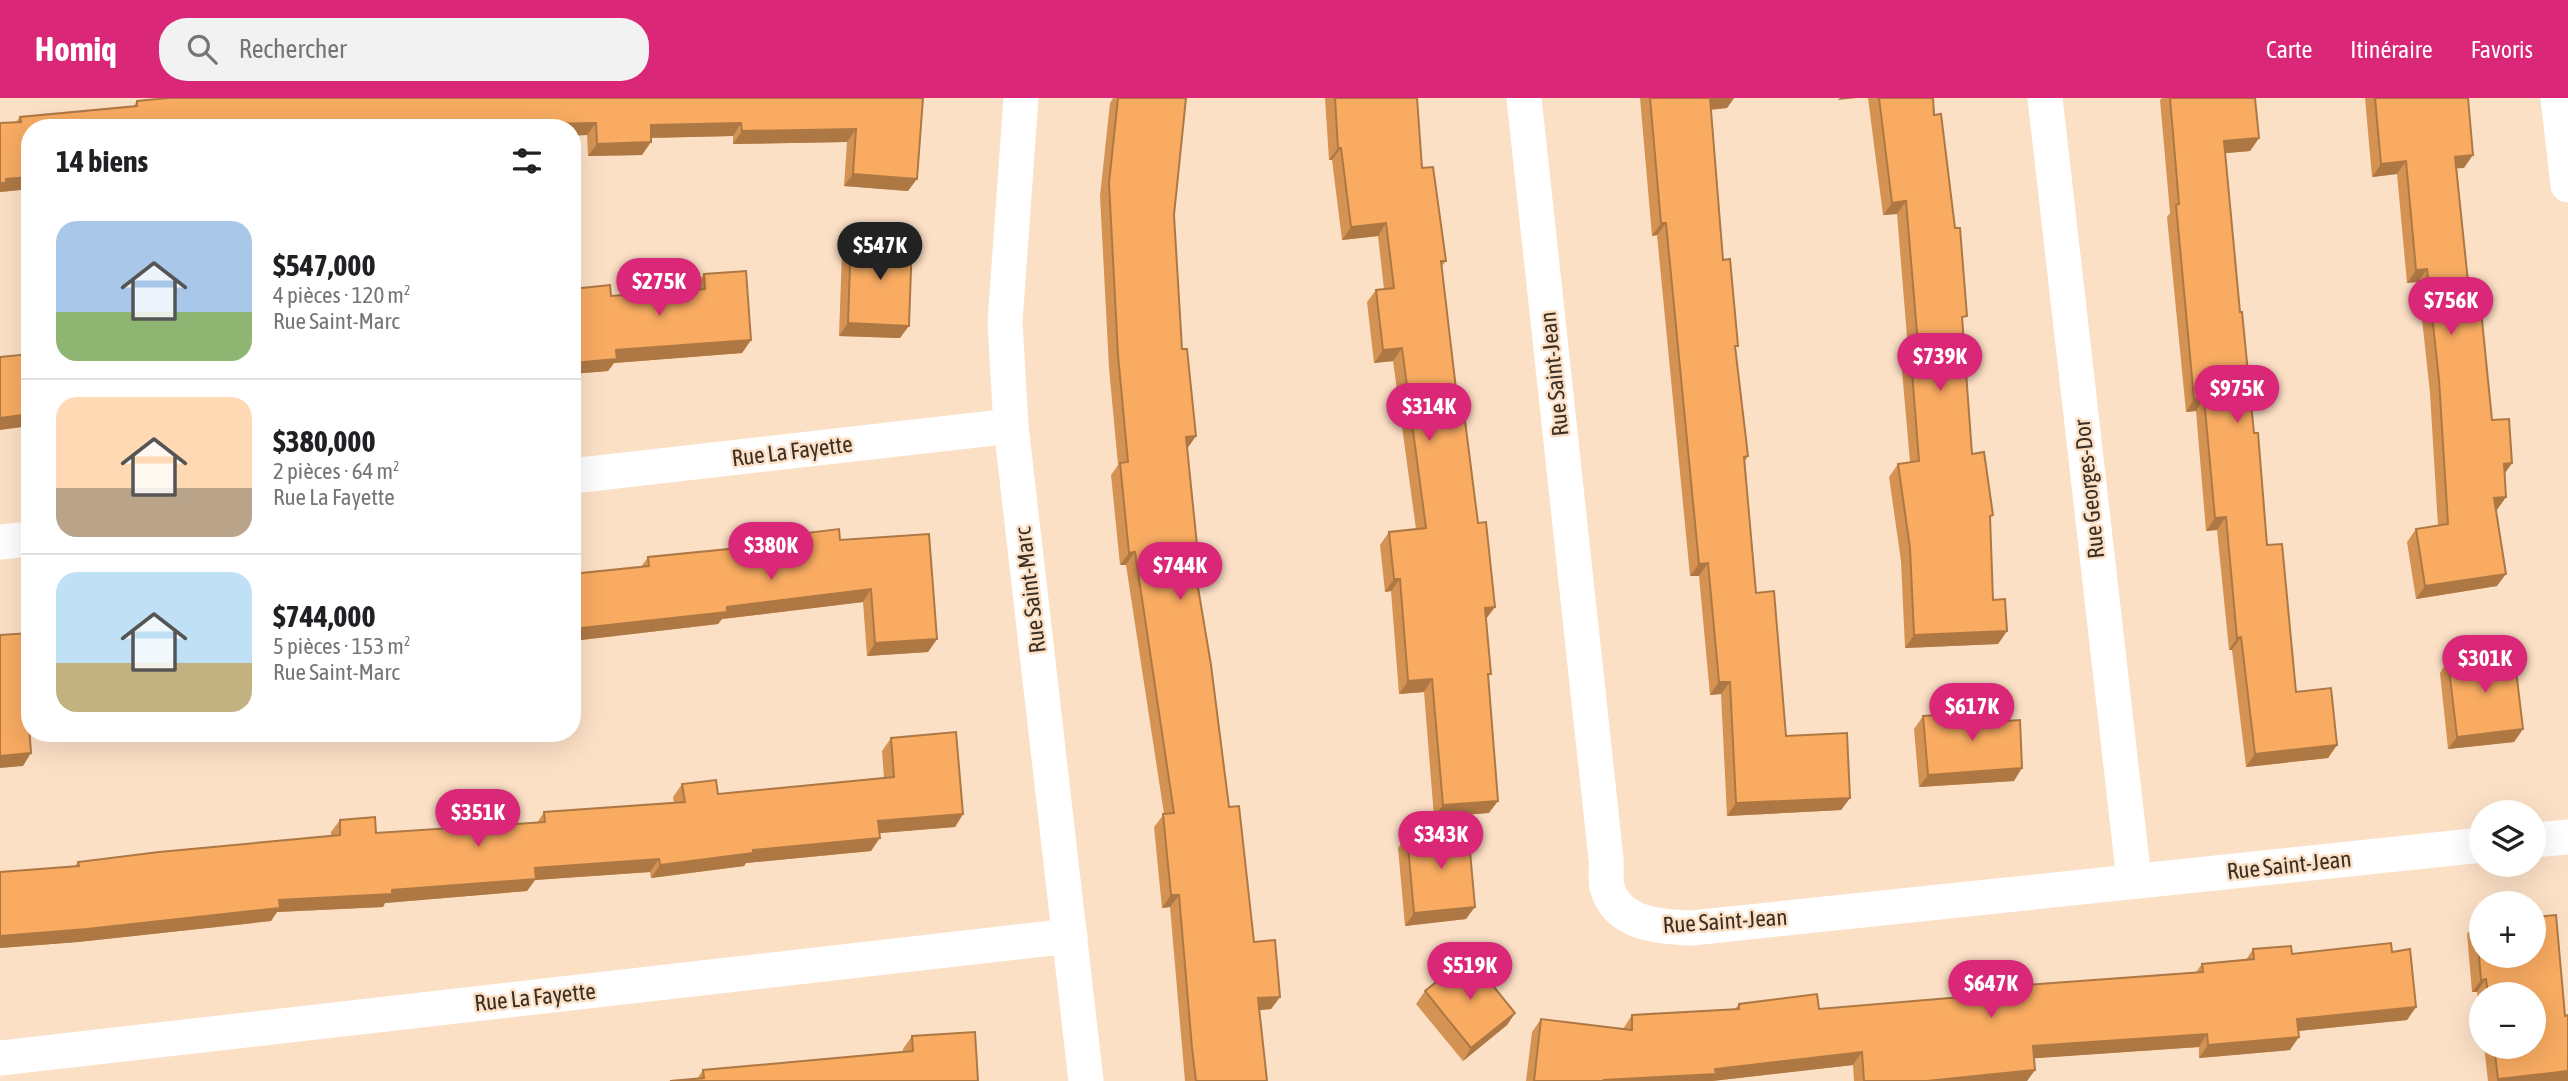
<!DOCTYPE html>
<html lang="fr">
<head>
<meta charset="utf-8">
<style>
	body { margin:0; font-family:"Asap Condensed",sans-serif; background:#f2f2f2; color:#202124; height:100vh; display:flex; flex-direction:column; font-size:26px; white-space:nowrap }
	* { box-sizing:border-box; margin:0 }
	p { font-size:23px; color:#757577 }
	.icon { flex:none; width:38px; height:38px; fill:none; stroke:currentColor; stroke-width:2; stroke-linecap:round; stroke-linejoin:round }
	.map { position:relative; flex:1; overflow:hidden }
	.drawer { position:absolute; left:21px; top:21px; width:560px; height:623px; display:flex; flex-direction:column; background:#fff; border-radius:28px; box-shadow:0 7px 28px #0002 }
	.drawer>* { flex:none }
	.fabs { position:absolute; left:2469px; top:702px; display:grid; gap:14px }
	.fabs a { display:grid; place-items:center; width:77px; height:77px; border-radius:50%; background:#fff; box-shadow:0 7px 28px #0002; font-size:35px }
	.price { position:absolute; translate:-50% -60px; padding:0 16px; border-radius:24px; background:#db2777; color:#fff; font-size:23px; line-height:46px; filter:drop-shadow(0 2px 4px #0008) }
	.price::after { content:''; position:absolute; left:50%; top:42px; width:21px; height:16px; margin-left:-10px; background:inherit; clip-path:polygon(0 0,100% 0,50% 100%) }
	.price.on { background:#222; color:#fff }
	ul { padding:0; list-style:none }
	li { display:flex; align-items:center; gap:21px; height:175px; padding:0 35px }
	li+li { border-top:2px solid #e0e0e0 }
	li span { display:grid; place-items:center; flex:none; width:196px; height:140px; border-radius:21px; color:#555 }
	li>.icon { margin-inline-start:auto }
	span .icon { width:84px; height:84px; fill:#fffc; stroke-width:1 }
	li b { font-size:30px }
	h2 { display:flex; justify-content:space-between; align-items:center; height:84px; padding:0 35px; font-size:30px }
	header { display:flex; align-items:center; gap:42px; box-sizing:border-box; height:98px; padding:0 35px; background:#db2777; color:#fff }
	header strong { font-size:33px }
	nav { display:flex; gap:38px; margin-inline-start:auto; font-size:24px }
	.search { width:490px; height:63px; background:#f2f2f2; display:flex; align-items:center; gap:18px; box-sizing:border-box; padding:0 24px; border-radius:28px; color:#757577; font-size:26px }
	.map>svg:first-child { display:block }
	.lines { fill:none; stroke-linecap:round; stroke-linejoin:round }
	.street { stroke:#fff; stroke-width:35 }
	.wall { fill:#d59353 }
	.shaded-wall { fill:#ae7844 }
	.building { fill:#f8ab61; stroke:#ae7844; stroke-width:2 }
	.labels { text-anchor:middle; stroke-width:5; stroke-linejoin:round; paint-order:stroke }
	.street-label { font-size:23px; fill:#3a2f25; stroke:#fce0c6 }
</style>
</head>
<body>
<header>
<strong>Homiq</strong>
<div class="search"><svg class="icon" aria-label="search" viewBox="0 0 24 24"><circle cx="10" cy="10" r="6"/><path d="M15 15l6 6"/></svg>Rechercher</div>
<nav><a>Carte</a><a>Itinéraire</a><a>Favoris</a></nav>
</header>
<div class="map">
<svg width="2568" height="983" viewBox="0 0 2568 983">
	<rect width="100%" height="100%" fill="#fce0c6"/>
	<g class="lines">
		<g class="street">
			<polyline points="1021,0 1005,224 1011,328 1086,983"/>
			<path d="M1524,0L1606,761C1607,770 1605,781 1607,789C1617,827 1661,829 1692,830L2482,747"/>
			<polyline points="2045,0 2134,782"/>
			<polyline points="2558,0 2568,87"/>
			<polyline points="572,378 1011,328"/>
			<polyline points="0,444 30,441"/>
			<polyline points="2534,742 2568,739"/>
			<polyline points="0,960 1070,838"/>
		</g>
	</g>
	<g class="wall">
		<polygon points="923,0 908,93 844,88 847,44 733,46 733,38 651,40 642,57 588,58 587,37 30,30 30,91 0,94 16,24 20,19 133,9 137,3"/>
		<polygon points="1113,0 1186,0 1174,117 1187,350 1197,447 1192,454 1229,709 1254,844 1280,899 1271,911 1259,912 1267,983 1185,983 1170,809 1162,810 1154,729 1164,716 1126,467 1120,467 1111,377 1118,367 1109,270 1100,98 1110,5"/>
		<polygon points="1325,0 1417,0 1422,70 1446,163 1442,168 1456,291 1486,521 1488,580 1489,715 1434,719 1424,594 1399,596 1391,493 1385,494 1380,447 1389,434 1416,431 1393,263 1374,265 1367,204 1376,192 1384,191 1378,138 1342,142 1332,62 1329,62"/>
		<polygon points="1640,0 1734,0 1727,10 1711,12 1723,162 1748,358 1745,363 1756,495 1786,638 1850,700 1841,712 1727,718 1721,596 1710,597 1699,478 1690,478 1657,137 1652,138"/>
		<polygon points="1868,0 1933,0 1963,225 1972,356 1990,422 1993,502 2007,533 1998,546 1905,550 1901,463 1889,379 1898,366 1910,364 1901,261 1908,251 1897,116 1883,117"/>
		<polygon points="2162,0 2255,0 2259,40 2250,53 2225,55 2240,214 2267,447 2296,594 2337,647 2328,660 2246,669 2232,552 2229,552 2217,432 2206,433 2196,313 2186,314 2167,119 2170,115 2160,2"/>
		<polygon points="2365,0 2468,0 2464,70 2457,70 2469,193 2492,322 2512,365 2504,376 2506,399 2496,412 2497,488 2416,501 2407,444 2416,431 2438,428 2430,295 2418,184 2407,185 2397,76 2372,79"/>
		<polygon points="851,140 900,240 839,238 842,153"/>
		<polygon points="704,176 751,242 742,255 614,265 608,273 572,276 572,191 611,198 695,192 695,189"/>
		<polygon points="758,441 840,442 937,541 928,554 867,558 863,504 722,521 718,526 572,543 572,476 641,469 648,459 753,449"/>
		<polygon points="2448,562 2523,631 2514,644 2448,651 2440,575"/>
		<polygon points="1923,618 2014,683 1919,689 1914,631"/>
		<polygon points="891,640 963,716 955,729 879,735 871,753 746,765 744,768 651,780 650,774 535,782 527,793 385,805 383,809 277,814 271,823 78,844 0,850 0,774 75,768 78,764 331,738 331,734 340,722 376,735 537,725 544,714 674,705 673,699 682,686 718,696 884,680 882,653"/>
		<polygon points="1407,737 1466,821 1405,828 1398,750"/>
		<polygon points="2556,817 2565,918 2568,917 2568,983 2488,983 2484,948 2534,948 2534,896 2482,896 2482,930 2477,894 2472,894 2467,836 2476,823 2482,823 2482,858 2534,858 2534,819"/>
		<polygon points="2253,851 2292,856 2392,854 2416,909 2407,922 2298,933 2290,952 2199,960 2199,949 2034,960 2027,983 1854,983 1853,967 1712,983 1526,983 1532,934 1541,921 1623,931 1632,917 1735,911 1739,906 1819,911 1963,899 1961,886 1970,873 2026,887 2196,874 2202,866 2246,862"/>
		<polygon points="1425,893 1515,915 1507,927 1463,963 1416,906"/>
		<polygon points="912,938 978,983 697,981 703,972 903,954 903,951"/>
	</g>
	<g class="shaded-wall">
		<polygon points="1710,0 1734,0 1727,10 1701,12"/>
		<polygon points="1840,0 1857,0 1838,2"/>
		<polygon points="596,25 587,37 572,38 572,30 447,30 476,27"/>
		<polygon points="741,25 733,38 642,40 651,27"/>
		<polygon points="856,31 847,44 733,46 742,33"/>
		<polygon points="2259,40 2250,53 2215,56 2224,43"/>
		<polygon points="651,44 642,57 588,58 597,46"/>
		<polygon points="1338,50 1341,50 1332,62 1329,62"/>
		<polygon points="2473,57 2464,70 2446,71 2455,59"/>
		<polygon points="2406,63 2397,76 2372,79 2381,66"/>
		<polygon points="853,76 917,81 908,93 844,88"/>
		<polygon points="30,79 30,91 0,94 0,85 6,81"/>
		<polygon points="1906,103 1897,116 1883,117 1892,105"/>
		<polygon points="1386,125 1378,138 1342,142 1351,129"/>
		<polygon points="1661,125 1666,125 1657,137 1652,138"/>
		<polygon points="2427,171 2418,184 2407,185 2416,172"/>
		<polygon points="848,225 909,228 900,240 839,238"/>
		<polygon points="751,242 742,255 614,265 608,273 572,276 572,265 616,252"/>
		<polygon points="1402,250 1393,263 1374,265 1383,252"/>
		<polygon points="2204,300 2196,313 2186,314 2194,301"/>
		<polygon points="30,316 30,328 0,332 0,320"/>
		<polygon points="1196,338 1187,351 1186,339"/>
		<polygon points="2512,365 2503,378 2504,366"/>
		<polygon points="2506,399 2497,412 2486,413 2494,400"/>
		<polygon points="2226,419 2217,432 2206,433 2215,420"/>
		<polygon points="1135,454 1126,467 1120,467 1129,455"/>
		<polygon points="1708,465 1699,478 1690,478 1699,466"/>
		<polygon points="2506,476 2497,488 2416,501 2425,488"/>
		<polygon points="1394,481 1400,481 1391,493 1385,494"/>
		<polygon points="871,491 863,504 722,521 718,526 572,543 572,531 727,509"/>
		<polygon points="1495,509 1486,521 1485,510"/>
		<polygon points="2007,533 1998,546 1905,550 1914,537"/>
		<polygon points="2241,539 2232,552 2229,552 2237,540"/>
		<polygon points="937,541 928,554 867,558 875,545"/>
		<polygon points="1432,581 1424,594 1399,596 1408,583"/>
		<polygon points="1719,584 1730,584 1721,596 1710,597"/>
		<polygon points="2523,631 2514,644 2448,651 2457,639"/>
		<polygon points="2337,647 2328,660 2246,669 2255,656"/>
		<polygon points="31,655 23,668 0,670 0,658"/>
		<polygon points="2022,670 2014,683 1919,689 1928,677"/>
		<polygon points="1850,700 1841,712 1727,718 1736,705"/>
		<polygon points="1498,703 1489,715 1434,719 1443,707"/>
		<polygon points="963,716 955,729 869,736 878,723"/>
		<polygon points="880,740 871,753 746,765 744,768 651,780 660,767 753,752"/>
		<polygon points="659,761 650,774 535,782 527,793 385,805 383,809 277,814 271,823 78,844 0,850 0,838 279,802 392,792 535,770"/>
		<polygon points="1171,797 1179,797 1170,809 1162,810"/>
		<polygon points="1475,809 1466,821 1405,828 1414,815"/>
		<polygon points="2486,881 2477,894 2472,894 2481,882"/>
		<polygon points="1280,899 1271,911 1249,913 1258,900"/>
		<polygon points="2416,909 2407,922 2288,934 2297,921"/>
		<polygon points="1515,915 1507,927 1463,963 1471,950"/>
		<polygon points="2207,936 2199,949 2024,961 2033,948"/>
		<polygon points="2299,939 2290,952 2199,960 2208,947"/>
		<polygon points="1862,954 1853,967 1712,983 1603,983 1604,982 1715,971"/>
		<polygon points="2035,972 2027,983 1927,983"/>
		<polygon points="2568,973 2568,983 2497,983 2498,981"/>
	</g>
	<g class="building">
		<polygon points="168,0 923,0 917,81 853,76 856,31 742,33 741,25 651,27 651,44 597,46 596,25 476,27 447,30 30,30 30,79 6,81 6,85 0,85 0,25 21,24 20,19 137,8 137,3"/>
		<polygon points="1118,0 1186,0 1174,117 1182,251 1187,251 1196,338 1186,339 1197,447 1191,448 1211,567 1229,709 1239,708 1254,844 1275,842 1280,899 1258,900 1267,983 1196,983 1192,950 1179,797 1171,797 1163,716 1174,715 1135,454 1129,455 1120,365 1128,364 1118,257 1109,85"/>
		<polygon points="1335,0 1417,0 1422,70 1433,69 1446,163 1441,163 1456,291 1461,291 1478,425 1486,424 1495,509 1485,510 1491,576 1488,576 1498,703 1443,707 1432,581 1408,583 1400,481 1394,481 1389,434 1426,430 1402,250 1383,252 1376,192 1394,190 1386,125 1351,129 1341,50 1338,50"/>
		<polygon points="1650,0 1710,0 1723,162 1730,161 1738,248 1735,248 1748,358 1744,359 1756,495 1774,493 1786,638 1847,635 1850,700 1736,705 1730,584 1719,584 1708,465 1699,466 1666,125 1661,125"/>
		<polygon points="1879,0 1933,0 1934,17 1941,16 1955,130 1960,130 1967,218 1962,219 1972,356 1984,354 1993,417 1990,418 1993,502 2005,501 2007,533 1914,537 1910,450 1898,366 1919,363 1910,248 1918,247 1906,103 1892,105"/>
		<polygon points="2170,0 2255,0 2259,40 2224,43 2240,214 2242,214 2254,335 2258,335 2267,447 2282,446 2296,594 2331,590 2337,647 2255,656 2241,539 2237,540 2226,419 2215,420 2204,300 2194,301 2176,107 2179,106"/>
		<polygon points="2375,0 2468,0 2473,57 2455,59 2469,193 2479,192 2492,322 2509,321 2512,365 2504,366 2506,399 2494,400 2506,476 2425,488 2416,431 2448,426 2439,282 2427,171 2416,172 2406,63 2381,66"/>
		<polygon points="851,140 912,143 909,228 848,225"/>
		<polygon points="746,173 751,242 616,252 617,261 572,265 572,191 610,187 611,198 705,191 704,176"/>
		<polygon points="30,256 30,316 0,320 0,259"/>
		<polygon points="839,431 840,442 929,436 937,541 875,545 871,491 727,509 727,514 572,531 572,476 649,468 648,459 759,448 758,441"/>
		<polygon points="30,535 30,612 28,612 31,655 0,658 0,537"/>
		<polygon points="2514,555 2523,631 2457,639 2448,562"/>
		<polygon points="2005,613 2006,623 2020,622 2022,670 1928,677 1923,618"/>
		<polygon points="956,634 963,716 878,723 880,740 753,752 753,755 660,767 659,761 535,770 536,781 392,792 392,796 279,802 280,810 87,831 0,838 0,774 79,768 78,764 159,754 340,737 340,722 375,719 376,735 545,724 544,714 685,704 682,686 716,682 718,696 894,679 891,640"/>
		<polygon points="1468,731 1475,809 1414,815 1407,737"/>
		<polygon points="2556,817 2565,918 2568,917 2568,973 2498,981 2494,948 2534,948 2534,896 2488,896 2486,881 2481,882 2476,823 2482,823 2482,858 2534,858 2534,819"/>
		<polygon points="2391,845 2392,854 2410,851 2416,909 2297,921 2299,939 2208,947 2207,936 2033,948 2035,972 1927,983 1864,983 1862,954 1715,971 1716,976 1604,982 1604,983 1534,983 1541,921 1632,932 1632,917 1739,911 1739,906 1817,896 1819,911 1973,898 1970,873 2024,868 2026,887 2203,874 2202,866 2254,861 2253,851 2291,848 2292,856"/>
		<polygon points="1469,858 1515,915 1471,950 1425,893"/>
		<polygon points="975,934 978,983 670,983 704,980 703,972 913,953 912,938"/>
	</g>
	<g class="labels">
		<g class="street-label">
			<text transform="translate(1554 276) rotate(-96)" y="8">Rue Saint-Jean</text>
			<text transform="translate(792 353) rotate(-7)" y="8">Rue La Fayette</text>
			<text transform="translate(2089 391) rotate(-96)" y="8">Rue Georges-Dor</text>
			<text transform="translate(1030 492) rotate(-97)" y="8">Rue Saint-Marc</text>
			<text transform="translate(2289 767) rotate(-6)" y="8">Rue Saint-Jean</text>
			<text transform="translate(1725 823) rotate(-4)" y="8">Rue Saint-Jean</text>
			<text transform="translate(535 899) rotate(-6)" y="8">Rue La Fayette</text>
		</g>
	</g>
</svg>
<div class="fabs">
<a><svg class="icon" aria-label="layers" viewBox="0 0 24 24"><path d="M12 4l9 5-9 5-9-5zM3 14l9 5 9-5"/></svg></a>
<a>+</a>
<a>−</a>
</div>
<b class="price on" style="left:880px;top:184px">$547K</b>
<b class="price" style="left:659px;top:220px">$275K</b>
<b class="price" style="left:2451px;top:239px">$756K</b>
<b class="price" style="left:1940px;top:295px">$739K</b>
<b class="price" style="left:2237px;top:327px">$975K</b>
<b class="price" style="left:1429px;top:345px">$314K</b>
<b class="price" style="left:771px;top:484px">$380K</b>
<b class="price" style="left:1180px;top:504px">$744K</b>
<b class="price" style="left:2485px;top:597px">$301K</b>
<b class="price" style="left:1972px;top:645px">$617K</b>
<b class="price" style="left:478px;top:751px">$351K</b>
<b class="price" style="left:1441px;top:773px">$343K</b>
<b class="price" style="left:1470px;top:904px">$519K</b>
<b class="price" style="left:1991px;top:922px">$647K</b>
<section class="drawer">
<h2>14 biens<svg class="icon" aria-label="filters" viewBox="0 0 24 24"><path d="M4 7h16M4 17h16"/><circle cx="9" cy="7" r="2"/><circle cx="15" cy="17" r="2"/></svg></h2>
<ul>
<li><span style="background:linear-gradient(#a9c7e8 65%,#8fb573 0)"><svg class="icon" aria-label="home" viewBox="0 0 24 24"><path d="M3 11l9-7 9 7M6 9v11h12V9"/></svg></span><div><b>$547,000</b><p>4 pièces · 120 m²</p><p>Rue Saint-Marc</p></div></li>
<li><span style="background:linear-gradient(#ffd9b3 65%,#b9a48a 0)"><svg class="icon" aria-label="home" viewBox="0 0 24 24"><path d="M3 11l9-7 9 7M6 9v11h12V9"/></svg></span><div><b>$380,000</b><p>2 pièces · 64 m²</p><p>Rue La Fayette</p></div></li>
<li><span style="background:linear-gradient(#bfe0f5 65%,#c2b280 0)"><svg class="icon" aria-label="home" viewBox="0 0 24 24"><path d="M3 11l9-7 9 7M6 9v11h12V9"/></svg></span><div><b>$744,000</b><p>5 pièces · 153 m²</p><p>Rue Saint-Marc</p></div></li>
</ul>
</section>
</div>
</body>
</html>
